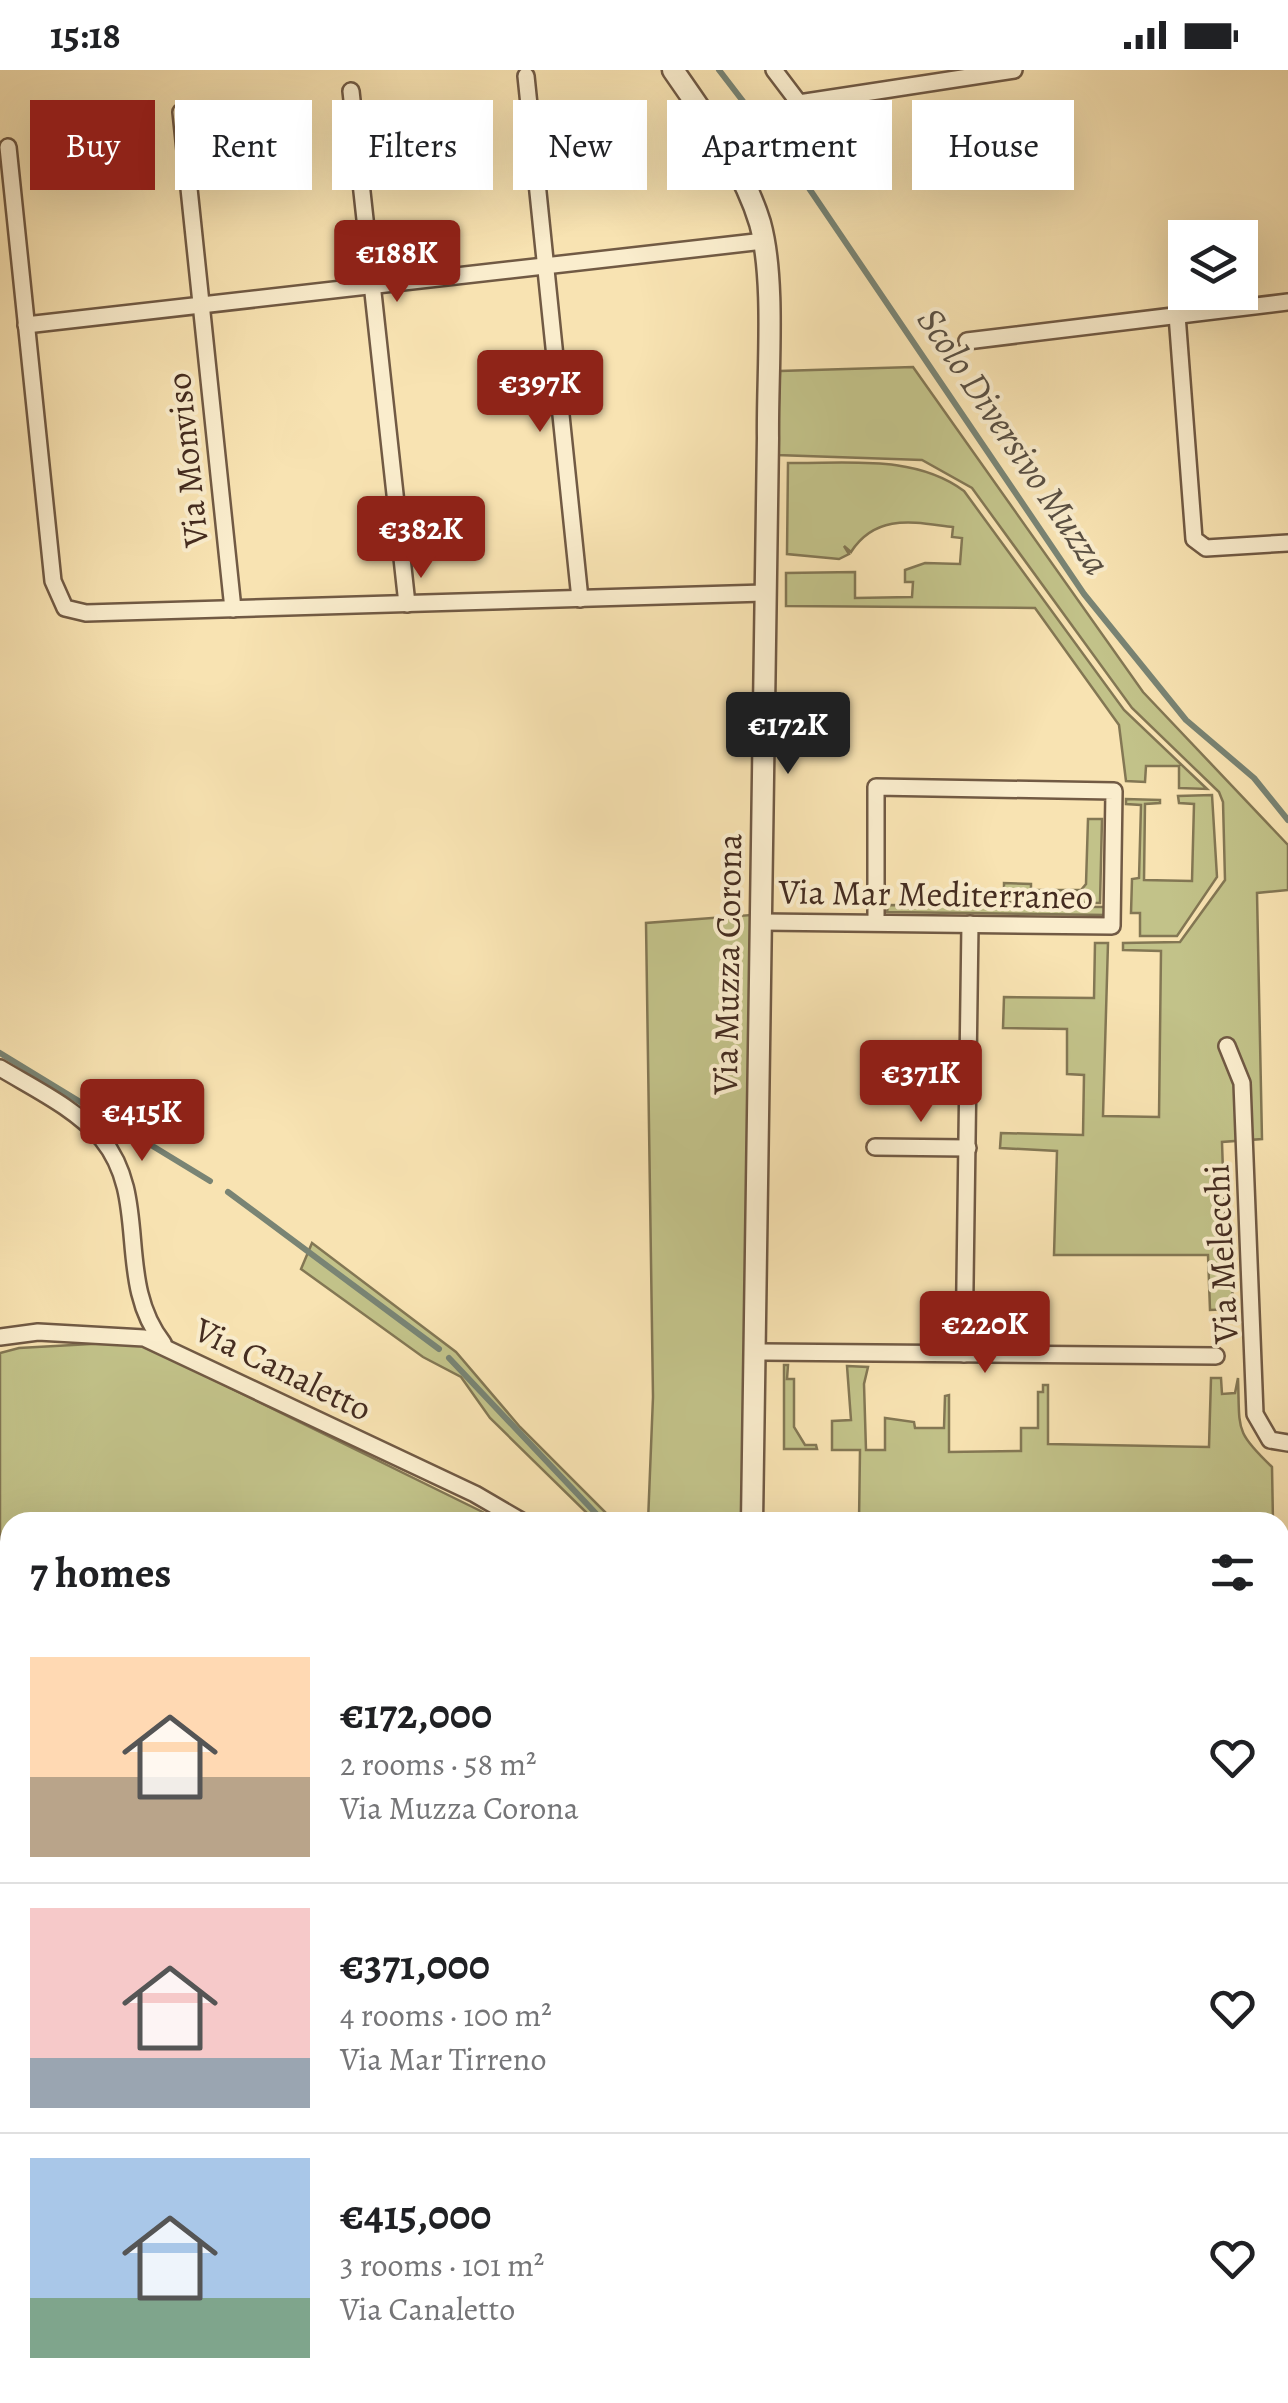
<!DOCTYPE html>
<html lang="en">
<head>
<meta charset="utf-8">
<style>
	body { margin:0; font-family:Alegreya,serif; background:#f2f2f2; color:#202124; height:100vh; display:flex; flex-direction:column; font-size:38px; white-space:nowrap }
	* { box-sizing:border-box; margin:0 }
	p { font-size:32px; color:#757577 }
	.icon { flex:none; width:55px; height:55px; fill:none; stroke:currentColor; stroke-width:2; stroke-linecap:round; stroke-linejoin:round }
	.map { position:relative; flex:1; overflow:hidden }
	.details { position:absolute; left:0px; top:1442px; width:1290px; height:892px; display:flex; flex-direction:column; background:#fff; border-radius:30px 30px 0 0; box-shadow:0 10px 40px #0002 }
	.details>* { flex:none }
	.top-card { position:absolute; left:30px; top:30px; width:1230px; height:90px; display:flex; gap:20px }
	.tools { position:absolute; left:1168px; top:150px; display:grid; gap:20px }
	.tools a { display:grid; place-items:center; width:90px; height:90px; border-radius:0px; background:#fff; box-shadow:0 10px 40px #0002; font-size:50px }
	.price { position:absolute; translate:-50% -85px; padding:0 22px; border-radius:10px; background:#8f2418; color:#fff; font-size:32px; line-height:65px; filter:drop-shadow(0 2px 5px #0008) }
	.price::after { content:''; position:absolute; left:50%; top:60px; width:30px; height:22px; margin-left:-15px; background:inherit; clip-path:polygon(0 0,100% 0,50% 100%) }
	.price.active { background:#222; color:#fff }
	ul { padding:0; list-style:none }
	li { display:flex; align-items:center; gap:30px; height:250px; padding:0 30px }
	li+li { border-top:2px solid #e0e0e0 }
	li span { display:grid; place-items:center; flex:none; width:280px; height:200px; border-radius:0px; color:#555 }
	li>.icon { margin-inline-start:auto }
	span .icon { width:120px; height:120px; fill:#fffc; stroke-width:1 }
	li b { font-size:42px }
	h2 { display:flex; justify-content:space-between; align-items:center; height:120px; padding:0 30px; font-size:42px }
	.chip { padding:0 35px; border-radius:0px; background:#fff; box-shadow:0 10px 40px #0002; font-size:35px; line-height:90px }
	.chip.active { background:#8f2418; color:#fff }
	.status { display:flex; justify-content:space-between; align-items:center; height:70px; padding:0 50px; background:#fff; direction:ltr }
	.status svg { height:28px; fill:currentColor }
	.map>svg:first-child { display:block }
	.green { fill:#c2c289; stroke:#837754; stroke-width:2.5 }
	.lines { fill:none; stroke-linecap:round; stroke-linejoin:round }
	.stream { stroke:#798474; stroke-width:6 }
	.minor-casing { stroke:#715a44; stroke-width:20 }
	.tertiary-casing { stroke:#715a44; stroke-width:25 }
	.minor { stroke:#faedcd; stroke-width:15 }
	.tertiary { stroke:#faedcd; stroke-width:20 }
	.labels { text-anchor:middle; stroke-width:8; stroke-linejoin:round; paint-order:stroke }
	.street-label { font-size:35px; fill:#442c20; stroke:#faedcd }
	.water-label { font-size:38px; font-style:italic; fill:#5a5043; stroke:#faedcd }
</style>
</head>
<body>
<div class="status"><b>15:18</b><svg viewBox="0 0 49 12"><path d="M0 12V9h3v3zM5 12V6h3v6zM10 12V3h3v9zM15 12V0h3v12zM26 1h20v11H26zM47 4h2v5h-2z"/></svg></div>
<div class="map">
<svg width="1288" height="2333" viewBox="0 0 1288 2333">
	<rect width="100%" height="100%" fill="#f8e3b2"/>
	<filter id="stains"><feTurbulence type="fractalNoise" baseFrequency=".002" numOctaves="4"/><feColorMatrix values="0 0 0 0 .2 0 0 0 0 .09 0 0 0 0 .02 0 0 0 .5 -.17"/></filter>
	<radialGradient id="worn" r=".72"><stop offset=".6" stop-color="#630" stop-opacity="0"/><stop offset="1" stop-color="#630" stop-opacity=".3"/></radialGradient>
	<g class="green">
		<polygon points="913,297 1143,622 1288,775 1288,820 1257,823 1262,1069 1222,1072 1226,1194 1232,1205 1233,1239 1210,1240 1208,1185 1054,1185 1057,1081 1000,1078 1001,1063 1083,1065 1084,1005 1067,1004 1067,959 1003,958 1004,927 1094,928 1095,873 1108,873 1103,1046 1159,1047 1161,881 1123,880 1123,873 1180,872 1225,810 1223,732 1219,722 1132,638 972,418 922,390 777,385 780,301"/>
		<path d="M788,393C847,394 914,384 964,421L1124,640L1207,719L1179,718V696H1146L1145,712L1126,711L1119,655L1035,538L786,536V503L855,502V528L912,527L913,512H905V500L925,493L960,494L962,468L952,467L953,457C917,453 877,442 851,482L844,476L849,484L839,489L787,484Z"/>
		<polygon points="1212,725 1217,807 1177,866 1140,866 1140,843 1131,843 1132,809 1139,808 1141,735 1126,734 1126,729 1160,730 1160,733 1145,734 1144,810 1192,811 1194,734 1179,733 1178,726"/>
		<polygon points="1088,749 1102,749 1100,833 981,832 982,821 1004,821 1004,813 1031,814 1031,820 1081,820 1086,814"/>
		<polygon points="888,835 1107,837 1107,845 887,842"/>
		<polygon points="751,845 743,1452 648,1452 653,1327 646,853"/>
		<polygon points="312,1173 456,1282 520,1357 615,1452 596,1452 490,1348 461,1307 423,1287 301,1199"/>
		<polygon points="109,1273 141,1274 503,1452 10,1452 10,2198 0,2198 0,1283 19,1278"/>
		<polygon points="784,1295 788,1295 787,1309 794,1309 794,1357 805,1375 816,1375 817,1379 784,1379"/>
		<path d="M847,1296L868,1297L864,1314L866,1380H885V1348L914,1352L915,1358H944L945,1326L949,1325V1382L1021,1381V1358H1038V1322H1043V1315H1048V1374L1209,1377L1211,1308H1221L1222,1324L1235,1323L1238,1308C1240,1360 1234,1361 1272,1397L1273,1452H859L860,1380H832V1351L851,1350Z"/>
		<rect x="1280" y="2014" width="8" height="107"/>
		<rect x="1280" y="2132" width="8" height="138"/>
		<polygon points="763,2325 1115,2325 1115,2333 764,2333"/>
	</g>
	<g class="lines">
		<g class="stream">
			<polyline points="719,0 802,108 1084,524 1186,650 1254,708 1288,750"/>
			<polyline points="0,983 210,1111"/>
			<polyline points="228,1122 439,1279"/>
			<polyline points="449,1288 604,1452"/>
		</g>
		<g class="minor-casing">
			<g id="minor">
				<polyline points="774,0 799,33 1014,0"/>
				<polyline points="526,6 580,529"/>
				<polyline points="351,21 407,534"/>
				<polyline points="181,42 233,539"/>
				<polyline points="8,77 53,511 65,538 86,543 766,523"/>
				<polyline points="1177,245 1194,469 1206,478 1288,473"/>
				<polyline points="26,255 764,171"/>
				<polyline points="967,271 1288,232"/>
				<polyline points="760,852 1112,856 1114,721 876,717 876,853"/>
				<polyline points="1227,976 1242,1013 1255,1344 1270,1370 1288,1373"/>
				<path d="M0,998C35,1019 75,1038 102,1069C151,1129 114,1210 163,1273"/>
				<polyline points="875,1077 968,1078"/>
				<polyline points="0,1267 38,1262 144,1268 475,1424 523,1452"/>
				<polyline points="754,1282 1216,1286"/>
				<polyline points="964,1284 970,854"/>
				<polyline points="76,2325 77,2333"/>
				<polyline points="305,2333 306,2325"/>
				<polyline points="462,2333 462,2325"/>
			</g>
		</g>
		<g class="tertiary-casing">
			<g id="tertiary">
				<path d="M673,0C706,48 743,97 760,153C776,211 767,306 768,368L752,1452"/>
				<polyline points="737,2325 739,2333"/>
			</g>
		</g>
		<use href="#minor" class="minor"/>
		<use href="#tertiary" class="tertiary"/>
	</g>
	<g class="labels">
		<g class="street-label">
			<text transform="translate(187 390) rotate(-96)" y="12">Via Monviso</text>
			<text transform="translate(936 824) rotate(1)" y="12">Via Mar Mediterraneo</text>
			<text transform="translate(727 894) rotate(-89)" y="12">Via Muzza Corona</text>
			<text transform="translate(1221 1184) rotate(-93)" y="12">Via Melecchi</text>
			<text transform="translate(283 1299) rotate(26)" y="12">Via Canaletto</text>
		</g>
		<g class="water-label">
			<text transform="translate(1014 371) rotate(56)" y="13">Scolo Diversivo Muzza</text>
		</g>
	</g>
	<rect width="100%" height="100%" filter="url(#stains)"/>
	<rect width="100%" height="100%" fill="url(#worn)"/>
</svg>
<div class="tools">
<a><svg class="icon" aria-label="layers" viewBox="0 0 24 24"><path d="M12 4l9 5-9 5-9-5zM3 14l9 5 9-5"/></svg></a>
</div>
<b class="price" style="left:397px;top:235px">€188K</b>
<b class="price" style="left:540px;top:365px">€397K</b>
<b class="price" style="left:421px;top:511px">€382K</b>
<b class="price active" style="left:788px;top:707px">€172K</b>
<b class="price" style="left:921px;top:1055px">€371K</b>
<b class="price" style="left:142px;top:1094px">€415K</b>
<b class="price" style="left:985px;top:1306px">€220K</b>
<div class="top-card">
<a class="chip active">Buy</a>
<a class="chip">Rent</a>
<a class="chip">Filters</a>
<a class="chip">New</a>
<a class="chip">Apartment</a>
<a class="chip">House</a>
</div>
<section class="details">
<h2>7 homes<svg class="icon" aria-label="filters" viewBox="0 0 24 24"><path d="M4 7h16M4 17h16"/><circle cx="9" cy="7" r="2"/><circle cx="15" cy="17" r="2"/></svg></h2>
<ul>
<li><span style="background:linear-gradient(#ffd9b3 60%,#b9a48a 0)"><svg class="icon" aria-label="home" viewBox="0 0 24 24"><path d="M3 11l9-7 9 7M6 9v11h12V9"/></svg></span><div><b>€172,000</b><p>2 rooms · 58 m²</p><p>Via Muzza Corona</p></div><svg class="icon" aria-label="heart" viewBox="0 0 24 24"><path d="M12 20l-8-8c-3-5 5-10 8-4 3-6 11-1 8 4z"/></svg></li>
<li><span style="background:linear-gradient(#f6c9c9 75%,#9aa5b1 0)"><svg class="icon" aria-label="home" viewBox="0 0 24 24"><path d="M3 11l9-7 9 7M6 9v11h12V9"/></svg></span><div><b>€371,000</b><p>4 rooms · 100 m²</p><p>Via Mar Tirreno</p></div><svg class="icon" aria-label="heart" viewBox="0 0 24 24"><path d="M12 20l-8-8c-3-5 5-10 8-4 3-6 11-1 8 4z"/></svg></li>
<li><span style="background:linear-gradient(#a9c7e8 70%,#7fa58c 0)"><svg class="icon" aria-label="home" viewBox="0 0 24 24"><path d="M3 11l9-7 9 7M6 9v11h12V9"/></svg></span><div><b>€415,000</b><p>3 rooms · 101 m²</p><p>Via Canaletto</p></div><svg class="icon" aria-label="heart" viewBox="0 0 24 24"><path d="M12 20l-8-8c-3-5 5-10 8-4 3-6 11-1 8 4z"/></svg></li>
</ul>
</section>
</div>
</body>
</html>
